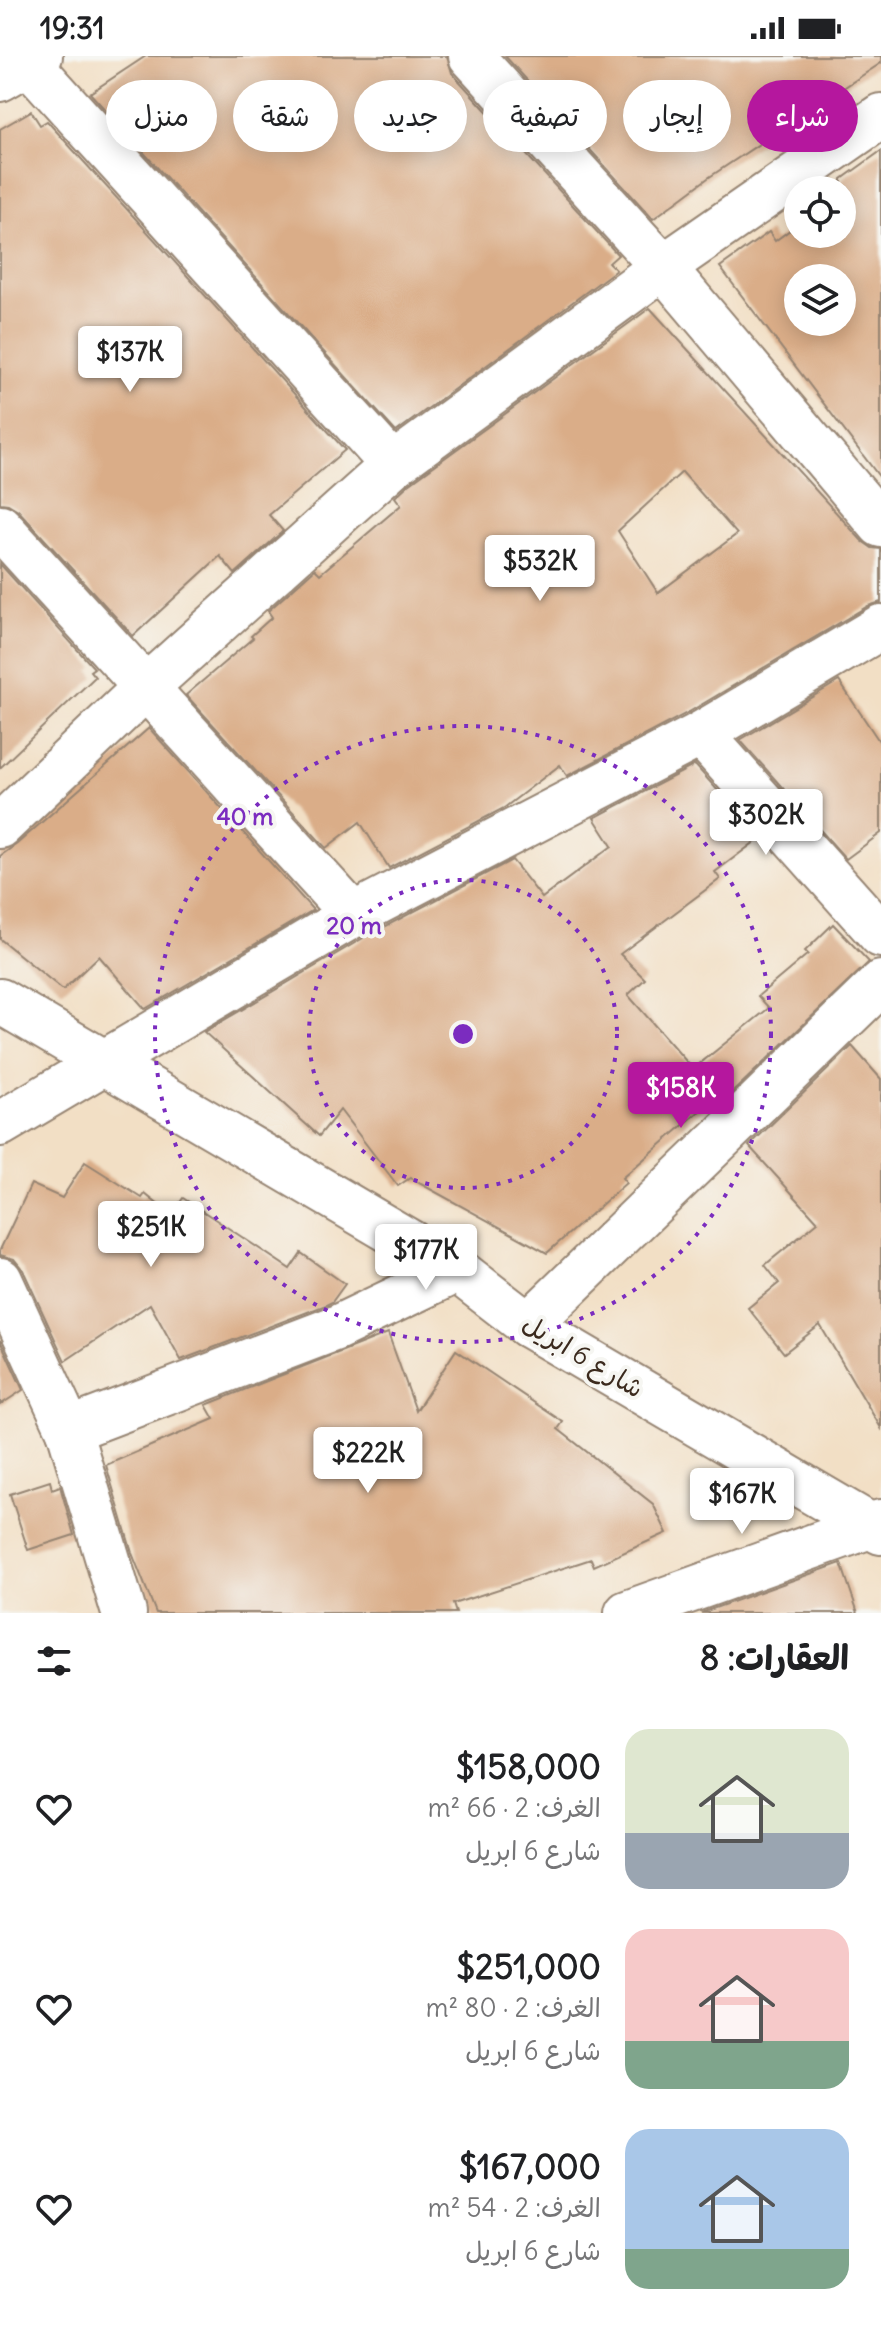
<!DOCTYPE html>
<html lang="ar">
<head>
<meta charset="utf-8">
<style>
	body { margin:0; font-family:Delius,"Playpen Sans Arabic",sans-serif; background:#f6f6f6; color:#202124; direction:rtl; height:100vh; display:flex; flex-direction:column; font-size:30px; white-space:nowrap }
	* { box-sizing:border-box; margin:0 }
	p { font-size:26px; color:#757577 }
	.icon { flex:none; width:44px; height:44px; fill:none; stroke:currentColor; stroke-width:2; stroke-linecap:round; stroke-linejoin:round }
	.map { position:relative; height:1557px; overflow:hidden; direction:ltr }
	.sheet { display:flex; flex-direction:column; background:#fff; flex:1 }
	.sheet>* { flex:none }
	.top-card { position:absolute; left:24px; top:24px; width:834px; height:72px; direction:rtl; display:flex; gap:16px }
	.controls { position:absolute; left:784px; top:120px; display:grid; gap:16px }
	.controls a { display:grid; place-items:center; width:72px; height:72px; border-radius:50%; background:#fff; box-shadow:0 4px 20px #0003; font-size:40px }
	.price { position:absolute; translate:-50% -68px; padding:0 18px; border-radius:8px; background:#fff; color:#222; font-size:26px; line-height:52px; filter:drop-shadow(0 2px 4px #0008) }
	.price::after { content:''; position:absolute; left:50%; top:48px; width:24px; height:18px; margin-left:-12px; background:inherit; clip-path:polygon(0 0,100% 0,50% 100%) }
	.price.current { background:#b5179e; color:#fff }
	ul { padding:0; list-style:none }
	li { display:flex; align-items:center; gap:24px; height:200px; padding:0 32px }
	li span { display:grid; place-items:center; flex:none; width:224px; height:160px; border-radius:24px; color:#555 }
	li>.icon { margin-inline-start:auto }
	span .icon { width:96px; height:96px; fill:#fffc; stroke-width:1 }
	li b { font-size:34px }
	h2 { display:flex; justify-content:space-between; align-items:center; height:96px; padding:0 32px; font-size:34px }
	.chip { padding:0 28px; border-radius:36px; background:#fff; box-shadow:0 4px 20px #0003; font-size:28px; line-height:72px }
	.chip.current { background:#b5179e; color:#fff }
	.status { display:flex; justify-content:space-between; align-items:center; height:56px; padding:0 40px; background:#fff; direction:ltr }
	.status svg { height:22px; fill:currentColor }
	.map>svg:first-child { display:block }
	.building { fill:#daad88; fill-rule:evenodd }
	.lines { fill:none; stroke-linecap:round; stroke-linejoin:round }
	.street-casing { stroke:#968472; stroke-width:48 }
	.secondary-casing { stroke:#968472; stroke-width:48 }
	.street { stroke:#fff; stroke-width:44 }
	.secondary { stroke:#fff; stroke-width:44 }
	.ring { fill:none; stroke:#7b2cbf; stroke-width:4; stroke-dasharray:4 8 }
	.labels { text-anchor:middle; stroke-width:8; stroke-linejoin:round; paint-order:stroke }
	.street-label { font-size:26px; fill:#3b2a1e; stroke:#f6f6f2 }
	.centre { fill:#7b2cbf; stroke:#f6f6f2; stroke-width:4 }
	.ring-label { font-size:24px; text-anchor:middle; font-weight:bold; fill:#7b2cbf; stroke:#f6f6f2; stroke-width:8; stroke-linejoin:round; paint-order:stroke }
</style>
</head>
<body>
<div class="status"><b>19:31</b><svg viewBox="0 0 49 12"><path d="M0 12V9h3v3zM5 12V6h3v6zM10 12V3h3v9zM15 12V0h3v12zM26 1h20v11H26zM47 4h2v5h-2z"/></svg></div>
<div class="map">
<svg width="881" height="1557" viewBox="0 0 881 1557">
	<rect width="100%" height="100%" fill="#f6f6f2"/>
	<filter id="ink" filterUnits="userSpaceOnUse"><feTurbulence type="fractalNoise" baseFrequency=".0125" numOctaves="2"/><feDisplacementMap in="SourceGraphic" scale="16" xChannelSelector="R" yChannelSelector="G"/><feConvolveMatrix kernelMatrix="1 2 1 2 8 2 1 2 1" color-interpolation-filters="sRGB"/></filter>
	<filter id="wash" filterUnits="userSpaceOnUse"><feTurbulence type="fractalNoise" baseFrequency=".006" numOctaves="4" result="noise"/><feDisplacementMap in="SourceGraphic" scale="32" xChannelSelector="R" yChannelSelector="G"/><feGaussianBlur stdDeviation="1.8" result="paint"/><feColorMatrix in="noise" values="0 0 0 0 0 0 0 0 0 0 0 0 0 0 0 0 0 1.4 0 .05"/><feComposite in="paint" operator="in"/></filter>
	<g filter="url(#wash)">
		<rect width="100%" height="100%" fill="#f2dfc5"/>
		<g id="blocks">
			<g class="building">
				<polygon points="146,0 447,0 452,17 618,199 609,207 616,214 396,376 90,37"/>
				<polygon points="505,0 881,0 881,7 708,122 653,163"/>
				<polygon points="31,55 40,69 47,65 345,394 269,459 283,475 235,518 220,500 133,580 18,454 8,448 0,447 0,73"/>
				<path d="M881,95V423L720,211L769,176L775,185L798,168V178H842V123ZM798,222H842V266H798Z"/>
				<path d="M650,252L862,485L872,492L881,493V546L868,550L689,656L567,720L560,709L504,752L389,812L360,766L326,792L186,639L253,582L251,580L272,561L268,555L315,513L320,518L401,449L395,441L409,428ZM682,416L737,478L658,537L618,475Z"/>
				<polygon points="0,508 94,612 90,615 95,621 0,712"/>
				<polygon points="839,625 881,688 881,777 846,803 740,684"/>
				<polygon points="149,672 313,854 145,953 99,900 63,934 0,883 0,800 17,788"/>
				<polygon points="695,709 760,782 715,816 720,823 620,898 645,923 628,939 693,1013 769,952 758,940 808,898 805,895 833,868 869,906 715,1053 709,1047 622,1122 626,1127 547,1197 410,1122 398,1130 340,1054 319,1080 204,976 365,881 512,804 542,842 612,790 594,762"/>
				<polygon points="852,990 881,1023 881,1372 820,1269 784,1297 748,1252 779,1227 765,1209 818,1166 749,1090"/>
				<polygon points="85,1106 142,1142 145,1138 171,1159 183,1142 290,1213 301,1197 345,1228 332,1246 326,1249 181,1304 150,1248 65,1305 23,1214 14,1203 0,1199 0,1194 31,1128 62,1142"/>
				<polygon points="388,1277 416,1355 456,1294 563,1366 558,1373 653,1448 667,1477 594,1510 591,1503 453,1548 456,1557 156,1557 132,1497 106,1409 214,1363 206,1349"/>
				<polygon points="0,1284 23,1334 0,1349"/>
				<polygon points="50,1425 52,1433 60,1430 74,1479 28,1494 10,1438"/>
				<polygon points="841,1507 858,1557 701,1557"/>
			</g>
		</g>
	</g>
	<g filter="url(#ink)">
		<use href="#blocks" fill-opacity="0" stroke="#968472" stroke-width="2"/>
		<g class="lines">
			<g class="street-casing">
				<g id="street">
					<polyline points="471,0 663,211 881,469"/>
					<polyline points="29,7 393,409"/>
					<polyline points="0,471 353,859"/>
					<polyline points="701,678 881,879"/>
					<polyline points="0,770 145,632 393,409 663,211 881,60"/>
					<polyline points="0,1068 353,859 701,678 881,571"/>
					<polyline points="0,1224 69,1374 124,1557"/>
					<polyline points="528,1269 881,927"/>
					<polyline points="69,1374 336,1272 457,1214"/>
					<polyline points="627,1557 881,1466"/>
				</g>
			</g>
			<g class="secondary-casing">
				<g id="secondary">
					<polyline points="0,23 40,0"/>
					<polyline points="0,945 457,1214 528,1269 881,1476"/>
				</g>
			</g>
			<use href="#street" class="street"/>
			<use href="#secondary" class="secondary"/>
		</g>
	</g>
	<g class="ring">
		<circle cx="463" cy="978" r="154"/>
		<circle cx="463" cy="978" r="308"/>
	</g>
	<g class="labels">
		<g class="street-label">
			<text transform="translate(583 1300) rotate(31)" y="9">شارع 6 ابريل</text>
		</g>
	</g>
	<circle cx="463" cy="978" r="12" class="centre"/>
	<g class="ring-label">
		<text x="245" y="769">40 m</text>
		<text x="354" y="878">20 m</text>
	</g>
</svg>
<div class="controls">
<a><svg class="icon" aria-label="locate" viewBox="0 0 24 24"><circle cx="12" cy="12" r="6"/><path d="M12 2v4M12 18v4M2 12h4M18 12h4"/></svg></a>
<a><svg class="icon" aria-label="layers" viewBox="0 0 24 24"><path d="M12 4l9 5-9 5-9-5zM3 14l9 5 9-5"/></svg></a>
</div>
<b class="price" style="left:130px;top:338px">$137K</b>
<b class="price" style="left:540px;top:547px">$532K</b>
<b class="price" style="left:766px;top:801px">$302K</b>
<b class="price current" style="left:681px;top:1074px">$158K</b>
<b class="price" style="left:151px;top:1213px">$251K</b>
<b class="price" style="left:426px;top:1236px">$177K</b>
<b class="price" style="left:368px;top:1439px">$222K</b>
<b class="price" style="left:742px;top:1480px">$167K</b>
<div class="top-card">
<a class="chip current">شراء</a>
<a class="chip">إيجار</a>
<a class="chip">تصفية</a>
<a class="chip">جديد</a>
<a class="chip">شقة</a>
<a class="chip">منزل</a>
</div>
</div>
<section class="sheet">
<h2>العقارات: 8<svg class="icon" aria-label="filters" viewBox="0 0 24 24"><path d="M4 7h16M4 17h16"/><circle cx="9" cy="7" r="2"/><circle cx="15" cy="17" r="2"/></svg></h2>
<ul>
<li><span style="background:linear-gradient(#dfe7d0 65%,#9aa5b1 0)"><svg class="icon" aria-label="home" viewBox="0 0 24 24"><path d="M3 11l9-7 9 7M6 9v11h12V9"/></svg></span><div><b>$158,000</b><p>الغرف: 2 · 66 m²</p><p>شارع 6 ابريل</p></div><svg class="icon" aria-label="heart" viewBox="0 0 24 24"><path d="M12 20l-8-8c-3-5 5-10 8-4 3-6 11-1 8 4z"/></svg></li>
<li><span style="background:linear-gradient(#f6c9c9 70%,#7fa58c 0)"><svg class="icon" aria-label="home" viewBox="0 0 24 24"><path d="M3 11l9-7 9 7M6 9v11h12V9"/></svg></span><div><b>$251,000</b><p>الغرف: 2 · 80 m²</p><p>شارع 6 ابريل</p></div><svg class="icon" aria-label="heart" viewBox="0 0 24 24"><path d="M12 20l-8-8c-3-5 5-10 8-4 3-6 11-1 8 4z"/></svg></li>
<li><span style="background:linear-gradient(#a9c7e8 75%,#7fa58c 0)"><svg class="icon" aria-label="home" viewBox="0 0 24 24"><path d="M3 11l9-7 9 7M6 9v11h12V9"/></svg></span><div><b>$167,000</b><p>الغرف: 2 · 54 m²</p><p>شارع 6 ابريل</p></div><svg class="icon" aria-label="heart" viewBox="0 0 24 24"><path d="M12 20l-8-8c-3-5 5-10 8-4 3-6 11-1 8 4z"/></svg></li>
</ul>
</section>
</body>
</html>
